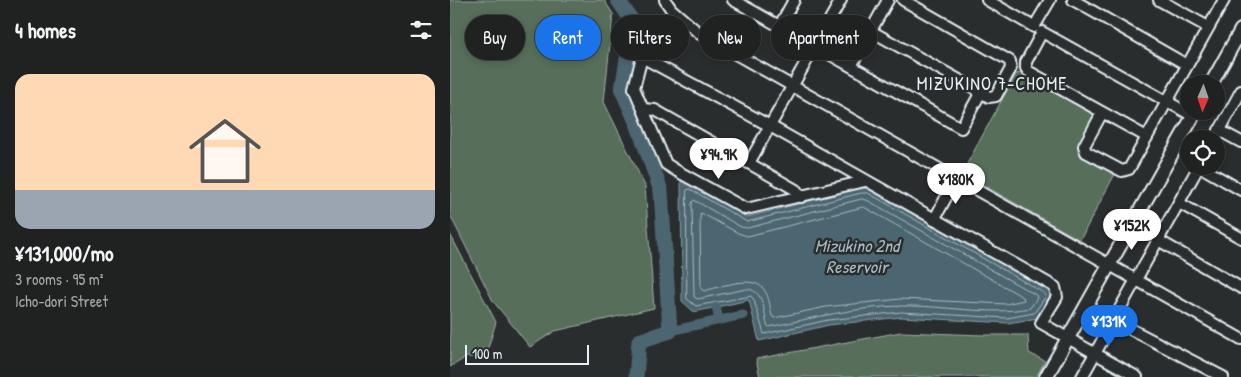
<!DOCTYPE html>
<html lang="en">
<head>
<meta charset="utf-8">
<style>
	body { margin:0; font-family:"Patrick Hand",sans-serif; background:#2d2f2f; color:#f1f3f6; height:100vh; display:flex; flex-direction:column; font-size:19px; white-space:nowrap }
	* { box-sizing:border-box; margin:0 }
	p { font-size:16px; color:#a2a4a5 }
	.icon { flex:none; width:28px; height:28px; fill:none; stroke:currentColor; stroke-width:2; stroke-linecap:round; stroke-linejoin:round }
	.map { position:relative; flex:1; overflow:hidden }
	.details { display:flex; flex-direction:column; background:#202222; width:450px }
	.details>* { flex:none }
	.guide { position:absolute; left:15px; top:15px; width:475px; height:45px; display:flex; gap:10px }
	.needle { width:32px; rotate:182deg }
	.controls { position:absolute; left:730px; top:75px; display:grid; gap:10px }
	.controls a { display:grid; place-items:center; width:45px; height:45px; border-radius:50%; background:#202222; box-shadow:0 2px 8px #0003,0 0 0 1px #3d3f40; font-size:25px }
	.scale { position:absolute; left:15px; bottom:12px; width:124px; box-sizing:border-box; padding-left:5px; border:2px solid #e8f1f8; border-top:0; font-size:14px; line-height:18px; white-space:nowrap; color:#e8f1f8; -webkit-text-stroke:4px #2a2d2e; paint-order:stroke }
	.price { position:absolute; translate:-50% -42px; padding:0 11px; border-radius:18px; background:#fff; color:#222; font-size:16px; line-height:32px; filter:drop-shadow(0 1px 2px #0008) }
	.price::after { content:''; position:absolute; left:50%; top:30px; width:15px; height:11px; margin-left:-8px; background:inherit; clip-path:polygon(0 0,100% 0,50% 100%) }
	.price.on { background:#1a73e8; color:#fff }
	ul { padding:0; list-style:none }
	li { display:grid; align-content:center; gap:10px; height:265px; padding:0 15px }
	li+li { border-top:1px solid #3d3f40 }
	li span { display:grid; place-items:center; height:155px; border-radius:15px; color:#555 }
	li>.icon { margin-inline-start:auto }
	span .icon { width:90px; height:90px; fill:#fffc; stroke-width:1 }
	li b { font-size:21px }
	h2 { display:flex; justify-content:space-between; align-items:center; height:60px; padding:0 15px; font-size:21px }
	.tag { padding:0 18px; border-radius:22px; background:#202222; box-shadow:0 2px 8px #0003,0 0 0 1px #3d3f40; font-size:18px; line-height:45px }
	.tag.on { background:#1a73e8; color:#fff }
	main { display:flex; flex:1; min-height:0 }
	.map>svg:first-child { display:block }
	.green { fill:#576e5a; stroke:#a0b0a9 }
	.water { fill:#4b666f; stroke:#8a9ea6 }
	.lines { fill:none; stroke-linecap:round; stroke-linejoin:round }
	.shore { stroke:#a9b9c1; stroke-width:1 }
	.canal { stroke:#4b666f; stroke-width:9 }
	.river { stroke:#4b666f; stroke-width:15 }
	.minor-casing { stroke:#e8f1f8; stroke-width:14 }
	.major-casing { stroke:#e8f1f8; stroke-width:16 }
	.minor { stroke:#2a2d2e; stroke-width:10 }
	.major { stroke:#2a2d2e; stroke-width:12 }
	.labels { text-anchor:middle; stroke-width:5; stroke-linejoin:round; paint-order:stroke }
	.neighbourhood-label { font-size:18px; letter-spacing:1px; fill:#e8f1f8; stroke:#2a2d2e }
	.water-label { font-size:18px; font-style:italic; fill:#a9b9c1; stroke:#2a2d2e }
</style>
</head>
<body>
<main>
<section class="details">
<h2>4 homes<svg class="icon" aria-label="filters" viewBox="0 0 24 24"><path d="M4 7h16M4 17h16"/><circle cx="9" cy="7" r="2"/><circle cx="15" cy="17" r="2"/></svg></h2>
<ul>
<li><span style="background:linear-gradient(#ffd9b3 75%,#9aa5b1 0)"><svg class="icon" aria-label="home" viewBox="0 0 24 24"><path d="M3 11l9-7 9 7M6 9v11h12V9"/></svg></span><div><b>¥131,000/mo</b><p>3 rooms · 95 m²</p><p>Icho-dori Street</p></div></li>
</ul>
</section>
<div class="map">
<svg width="791" height="377" viewBox="0 0 791 377">
	<rect width="100%" height="100%" fill="#2a2d2e"/>
	<filter id="ink" filterUnits="userSpaceOnUse"><feTurbulence type="fractalNoise" baseFrequency=".02" numOctaves="2"/><feDisplacementMap in="SourceGraphic" scale="10" xChannelSelector="R" yChannelSelector="G"/><feConvolveMatrix kernelMatrix="1 2 1 2 8 2 1 2 1" color-interpolation-filters="sRGB"/></filter>
	<g filter="url(#ink)">
		<g class="green">
			<polygon points="0,0 154,0 163,14 154,102 195,186 204,308 105,331 80,347 43,301 0,215"/>
			<polygon points="574,72 646,112 646,117 628,152 666,172 630,240 512,173 566,74"/>
			<polygon points="0,234 46,322 35,358 17,357 0,367"/>
			<polygon points="451,332 532,335 578,335 579,353 595,361 586,377 310,377 306,359"/>
		</g>
		<polygon class="water" points="231,178 297,217 411,188 419,188 599,290 602,296 588,318 558,323 451,317 379,325 309,341 299,300 244,312 232,301"/>
		<g class="lines">
			<g class="shore">
				<polygon points="237,190 240,189 297,222 411,193 418,193 594,293 596,296 584,313 557,318 451,312 378,320 314,334 304,300 301,296 246,306 237,299"/>
				<path d="M412,199L417,200L586,295L587,298L580,308C537,316 494,305 451,306C406,307 363,318 319,327L317,325C314,312 314,289 296,289L248,299L244,297L242,203L244,200L291,227L297,228Z"/>
				<path d="M414,207L573,297L574,300L556,304L450,299L376,307L324,318L322,316C320,309 320,300 316,293C307,272 271,287 254,291L251,289L250,216L251,213L288,233L297,236Z"/>
			</g>
			<g class="canal">
				<polyline points="266,307 269,320"/>
				<polyline points="220,331 293,315"/>
			</g>
			<polyline class="river" points="168,0 183,22 172,90 188,126 211,191 220,331 189,341 186,377"/>
			<g class="minor-casing">
				<g id="minor">
					<polyline points="215,0 221,9 250,34 791,339"/>
					<polyline points="283,0 511,128 531,92"/>
					<polyline points="537,0 584,27 600,0"/>
					<polyline points="623,0 737,65"/>
					<polyline points="709,0 758,27"/>
					<polyline points="329,27 344,0"/>
					<polyline points="421,31 531,92 539,97 546,96 561,68 560,61 453,0"/>
					<polyline points="401,66 438,0"/>
					<polyline points="193,109 205,110 346,190 351,197"/>
					<polyline points="652,113 634,146 636,152 672,171 679,169 774,0"/>
					<polyline points="769,130 791,142"/>
					<polyline points="697,137 578,71 576,68 576,62 592,32 743,116"/>
					<polyline points="765,139 791,91"/>
					<polyline points="299,163 391,0"/>
					<polyline points="749,166 791,190"/>
					<polyline points="415,181 296,209 227,171 216,164 184,88 192,57 320,126 605,287 607,297 591,323 687,377"/>
					<polyline points="729,203 791,238"/>
					<polyline points="484,220 506,179"/>
					<polyline points="708,240 791,288"/>
					<polyline points="663,320 773,377"/>
					<polyline points="632,377 749,166"/>
				</g>
			</g>
			<g class="major-casing">
				<g id="major">
					<polyline points="761,84 791,30"/>
					<polyline points="596,377 746,111"/>
				</g>
			</g>
			<use href="#minor" class="minor"/>
			<use href="#major" class="major"/>
		</g>
	</g>
	<g class="labels">
		<g class="neighbourhood-label">
			<text x="542" y="90">MIZUKINO 7-CHOME</text>
		</g>
		<g class="water-label">
			<text x="407" y="252">Mizukino 2nd<tspan x="407" dy="21">Reservoir</tspan></text>
		</g>
	</g>
</svg>
<div class="controls">
<a><svg class="needle" viewBox="-14 -14 28 28"><path d="M0-13l5 13h-10z" fill="#e53935"/><path d="M0 13l5-13h-10z" fill="#a2a4a5"/></svg></a>
<a><svg class="icon" aria-label="locate" viewBox="0 0 24 24"><circle cx="12" cy="12" r="6"/><path d="M12 2v4M12 18v4M2 12h4M18 12h4"/></svg></a>
</div>
<div class="scale">100 m</div>
<b class="price" style="left:269px;top:180px">¥94.9K</b>
<b class="price" style="left:506px;top:205px">¥180K</b>
<b class="price" style="left:682px;top:251px">¥152K</b>
<b class="price on" style="left:659px;top:347px">¥131K</b>
<div class="guide">
<a class="tag">Buy</a>
<a class="tag on">Rent</a>
<a class="tag">Filters</a>
<a class="tag">New</a>
<a class="tag">Apartment</a>
</div>
</div>
</main>
</body>
</html>
